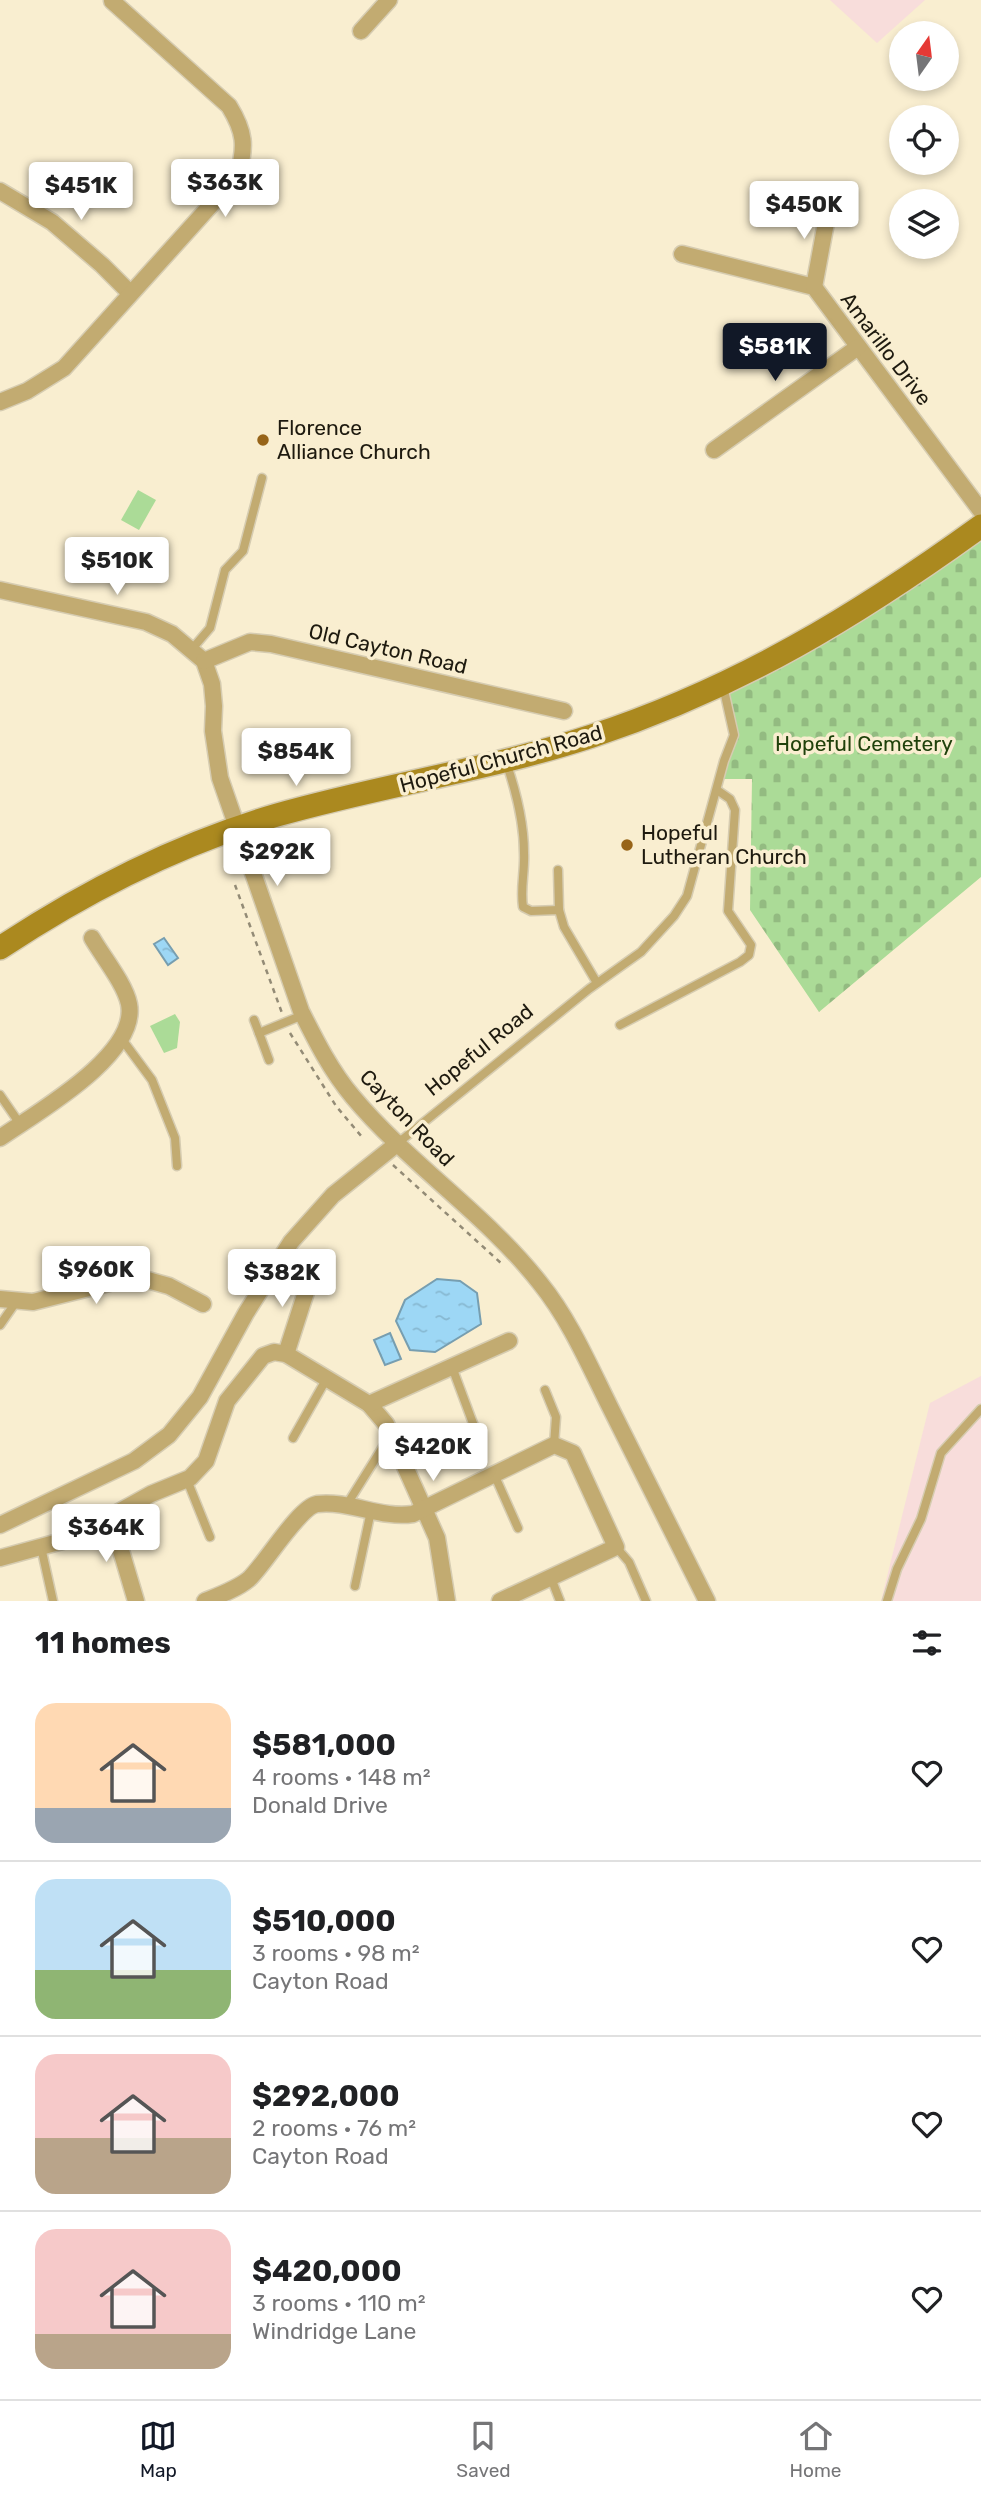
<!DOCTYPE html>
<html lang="en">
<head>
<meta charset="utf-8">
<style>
	body { margin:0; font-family:Rubik,sans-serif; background:#f2f2f2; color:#202124; height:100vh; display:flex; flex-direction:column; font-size:26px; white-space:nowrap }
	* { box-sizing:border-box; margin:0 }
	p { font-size:23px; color:#757577 }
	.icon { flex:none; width:38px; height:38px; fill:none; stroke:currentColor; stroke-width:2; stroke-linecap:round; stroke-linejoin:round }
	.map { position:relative; height:1601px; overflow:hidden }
	.panel { display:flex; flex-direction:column; background:#fff; flex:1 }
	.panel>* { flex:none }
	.needle { width:46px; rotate:14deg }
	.controls { position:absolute; left:889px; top:21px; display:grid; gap:14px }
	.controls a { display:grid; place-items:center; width:70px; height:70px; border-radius:50%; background:#fff; box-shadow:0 4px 10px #0003; font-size:35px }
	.price { position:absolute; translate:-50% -60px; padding:0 16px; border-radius:7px; background:#fff; color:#222; font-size:23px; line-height:46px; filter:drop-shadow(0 2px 4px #0008) }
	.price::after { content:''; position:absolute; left:50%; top:42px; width:21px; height:16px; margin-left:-10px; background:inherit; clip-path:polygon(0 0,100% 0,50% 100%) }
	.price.selected { background:#111827; color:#fff }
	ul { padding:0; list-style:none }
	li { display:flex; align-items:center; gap:21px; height:175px; padding:0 35px }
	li+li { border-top:2px solid #e0e0e0 }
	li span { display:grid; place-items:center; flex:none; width:196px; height:140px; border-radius:21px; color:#555 }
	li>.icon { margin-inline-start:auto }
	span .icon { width:84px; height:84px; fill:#fffc; stroke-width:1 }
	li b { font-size:30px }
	h2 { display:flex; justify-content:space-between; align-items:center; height:84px; padding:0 35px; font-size:30px }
	.tab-bar { display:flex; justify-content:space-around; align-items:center; height:98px; border-top:2px solid #e0e0e0; background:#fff; font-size:19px; color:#757577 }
	.tab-bar a { display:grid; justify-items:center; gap:4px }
	.tab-bar .selected { color:#111827 }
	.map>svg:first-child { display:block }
	.commercial { fill:#f8dddb }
	.green { fill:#abdb97 }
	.cemetery { fill:url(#cemetery-stones) }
	.water { fill:url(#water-ripples); stroke:#779eb0; stroke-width:2 }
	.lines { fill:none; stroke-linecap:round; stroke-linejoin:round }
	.lane-casing { stroke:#d6ccb1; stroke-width:11 }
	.street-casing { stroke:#d6ccb1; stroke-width:19 }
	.secondary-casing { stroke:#d6ccb1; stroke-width:26 }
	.path { stroke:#938b76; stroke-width:2.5; stroke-dasharray:5 5; stroke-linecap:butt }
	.lane { stroke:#c2ab71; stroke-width:8 }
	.street { stroke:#c2ab71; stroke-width:16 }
	.secondary { stroke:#ab891f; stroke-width:23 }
	.poi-dot { fill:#976418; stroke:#f9eed0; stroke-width:2.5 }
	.labels { text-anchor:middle; stroke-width:7; stroke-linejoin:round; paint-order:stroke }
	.street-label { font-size:21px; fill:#1e1a0f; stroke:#f9eed0 }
	.poi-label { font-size:21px; fill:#1e1a0f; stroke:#f9eed0; text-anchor:start }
	.park-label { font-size:21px; fill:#1f410b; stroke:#f9eed0 }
</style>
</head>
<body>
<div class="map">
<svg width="981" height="1601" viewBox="0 0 981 1601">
	<defs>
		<pattern id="cemetery-stones" width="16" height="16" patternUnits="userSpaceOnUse" patternTransform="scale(1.75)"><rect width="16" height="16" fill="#abdb97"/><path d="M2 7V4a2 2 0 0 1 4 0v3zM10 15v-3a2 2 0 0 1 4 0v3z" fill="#93bb81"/></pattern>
		<pattern id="water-ripples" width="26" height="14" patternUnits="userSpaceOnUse" patternTransform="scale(1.75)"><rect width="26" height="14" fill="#9dd7f5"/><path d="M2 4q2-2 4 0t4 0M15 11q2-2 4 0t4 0" fill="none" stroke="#87b8d1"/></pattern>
	</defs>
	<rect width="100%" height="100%" fill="#f9eed0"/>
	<g class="commercial">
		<polygon points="830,0 925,0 877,43"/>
		<polygon points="981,1376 981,1601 881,1601 930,1403"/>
	</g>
	<g class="green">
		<polygon points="138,490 156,500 139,530 121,520"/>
		<polygon points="175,1014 180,1022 177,1048 164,1053 150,1026"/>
	</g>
	<polygon class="cemetery" points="981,526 981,877 819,1012 750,910 752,779 720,779 734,735 723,686"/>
	<g class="water">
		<polygon points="164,938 178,958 168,965 154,944"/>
		<polygon points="437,1279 460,1281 477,1293 481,1324 435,1352 410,1350 396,1321 405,1300"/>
		<polygon points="390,1333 401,1359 385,1365 374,1340"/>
	</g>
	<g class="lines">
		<g class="lane-casing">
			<g id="lane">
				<polyline points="192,649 210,628 225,570 243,551 262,478"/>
				<path d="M506,762C516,791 524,822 524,853C525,872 520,888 523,907L531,911L559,910L564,927L597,983"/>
				<polyline points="558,870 559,910"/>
				<polyline points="254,1020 259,1033 303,1015"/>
				<polyline points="620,1025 740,962 749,955 751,945 728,911 735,810 730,799 717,790"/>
				<polyline points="259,1033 269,1060"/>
				<polyline points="121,1038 152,1080 175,1138 177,1166"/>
				<polyline points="0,1095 20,1124"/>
				<polyline points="398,1143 589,989 641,952 674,916 687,896 724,761 734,735 723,686"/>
				<polyline points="0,1325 16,1302"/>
				<polyline points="452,1367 474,1426"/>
				<polyline points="545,1390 556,1417 554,1445"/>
				<polyline points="293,1438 327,1378"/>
				<polyline points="494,1474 518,1528"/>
				<polyline points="187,1480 210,1537"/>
				<polyline points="346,1506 391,1434"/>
				<polyline points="41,1547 53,1601"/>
				<polyline points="616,1547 629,1562 646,1601"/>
				<polyline points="551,1578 560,1601"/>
				<polyline points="355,1586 371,1511"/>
				<polyline points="887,1601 897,1569 921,1519 941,1453 981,1409"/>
			</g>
		</g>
		<g class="street-casing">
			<g id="street">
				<polyline points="361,31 389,0"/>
				<polyline points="0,191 52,222 102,265 130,293"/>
				<polyline points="682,254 814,287 981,511"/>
				<polyline points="814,287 830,201"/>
				<path d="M0,402L27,391L64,368L238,175C246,146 245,132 229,106L112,1"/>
				<polyline points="714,450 858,347"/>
				<path d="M0,590L146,622L172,634L204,661L212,684L214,706L213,731L220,778L301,1011C316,1041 331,1071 353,1097C409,1164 486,1214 540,1283C570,1320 589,1365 610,1407C642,1472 675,1536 707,1601"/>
				<polyline points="204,661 250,642 271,644 564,711"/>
				<path d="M0,1138C36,1113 139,1055 129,1004C125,984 103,957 92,938"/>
				<polyline points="277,1263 300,1279 306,1292 286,1354"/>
				<polyline points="0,1299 33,1302 125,1279 144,1279 169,1286 203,1304"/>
				<polyline points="369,1404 386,1424 437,1538 447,1601"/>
				<polyline points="111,1517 136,1601"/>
				<polyline points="0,1525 134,1461 169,1435 200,1397 246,1313 291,1242 333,1195 398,1143"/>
				<polyline points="0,1558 84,1535 97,1524 151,1494 190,1478 206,1461 227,1401 263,1356 274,1352 286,1354 369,1404 509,1341"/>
				<path d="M205,1601C220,1595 237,1589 249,1579C265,1564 299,1507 317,1504C349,1500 381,1519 413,1514L554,1445L573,1453L616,1547L500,1601"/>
			</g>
		</g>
		<g class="secondary-casing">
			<path id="secondary" d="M0,948C86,891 178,844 277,815C382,785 489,770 592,736C738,688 858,615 981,526"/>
		</g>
		<g class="path">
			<polyline points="235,885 282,1013"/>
			<polyline points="290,1033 336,1106 362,1137"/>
			<polyline points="393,1165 502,1264"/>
		</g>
		<use href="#lane" class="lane"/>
		<use href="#street" class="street"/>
		<use href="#secondary" class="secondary"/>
	</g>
	<g class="poi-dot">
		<circle cx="263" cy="440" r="7"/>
		<circle cx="627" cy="845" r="7"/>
	</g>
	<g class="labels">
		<g class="street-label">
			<text transform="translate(886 349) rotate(53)" y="7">Amarillo Drive</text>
			<text transform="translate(388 649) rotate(13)" y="7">Old Cayton Road</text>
			<text transform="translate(501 759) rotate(-15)" y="7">Hopeful Church Road</text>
			<text transform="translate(479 1050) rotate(-39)" y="7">Hopeful Road</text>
			<text transform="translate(407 1118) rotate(46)" y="7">Cayton Road</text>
		</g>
		<g class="poi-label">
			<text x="277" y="435">Florence<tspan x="277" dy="24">Alliance Church</tspan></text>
			<text x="641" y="840">Hopeful<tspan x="641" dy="24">Lutheran Church</tspan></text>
		</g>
		<g class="park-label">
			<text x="864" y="751">Hopeful Cemetery</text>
		</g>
	</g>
</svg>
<div class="controls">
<a><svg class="needle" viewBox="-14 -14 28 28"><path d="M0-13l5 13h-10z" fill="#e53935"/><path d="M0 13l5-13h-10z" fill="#757577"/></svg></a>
<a><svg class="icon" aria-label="locate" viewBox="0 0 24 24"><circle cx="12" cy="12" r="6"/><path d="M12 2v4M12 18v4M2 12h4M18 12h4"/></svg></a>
<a><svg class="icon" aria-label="layers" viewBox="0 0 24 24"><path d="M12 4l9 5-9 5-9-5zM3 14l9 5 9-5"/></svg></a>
</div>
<b class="price" style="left:225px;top:219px">$363K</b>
<b class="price" style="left:81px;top:222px">$451K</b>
<b class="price" style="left:804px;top:241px">$450K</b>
<b class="price selected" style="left:775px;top:383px">$581K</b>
<b class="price" style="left:117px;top:597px">$510K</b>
<b class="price" style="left:296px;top:788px">$854K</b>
<b class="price" style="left:277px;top:888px">$292K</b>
<b class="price" style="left:96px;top:1306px">$960K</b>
<b class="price" style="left:282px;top:1309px">$382K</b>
<b class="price" style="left:433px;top:1483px">$420K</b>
<b class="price" style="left:106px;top:1564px">$364K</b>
</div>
<section class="panel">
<h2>11 homes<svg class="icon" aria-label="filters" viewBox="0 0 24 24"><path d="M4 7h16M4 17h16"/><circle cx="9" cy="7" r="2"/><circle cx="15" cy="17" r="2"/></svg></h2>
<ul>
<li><span style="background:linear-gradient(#ffd9b3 75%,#9aa5b1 0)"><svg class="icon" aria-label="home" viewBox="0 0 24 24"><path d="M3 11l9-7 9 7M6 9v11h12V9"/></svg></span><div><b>$581,000</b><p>4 rooms · 148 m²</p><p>Donald Drive</p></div><svg class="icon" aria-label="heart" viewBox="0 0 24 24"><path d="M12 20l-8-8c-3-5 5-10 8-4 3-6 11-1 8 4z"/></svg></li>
<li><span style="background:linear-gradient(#bfe0f5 65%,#8fb573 0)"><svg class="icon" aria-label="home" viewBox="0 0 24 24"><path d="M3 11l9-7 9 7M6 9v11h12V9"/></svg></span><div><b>$510,000</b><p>3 rooms · 98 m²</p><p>Cayton Road</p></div><svg class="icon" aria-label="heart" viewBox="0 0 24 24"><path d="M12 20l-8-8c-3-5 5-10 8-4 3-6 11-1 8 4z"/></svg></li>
<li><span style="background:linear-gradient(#f6c9c9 60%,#b9a48a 0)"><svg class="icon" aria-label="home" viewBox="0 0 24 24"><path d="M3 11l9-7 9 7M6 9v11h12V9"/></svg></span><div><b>$292,000</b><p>2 rooms · 76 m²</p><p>Cayton Road</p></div><svg class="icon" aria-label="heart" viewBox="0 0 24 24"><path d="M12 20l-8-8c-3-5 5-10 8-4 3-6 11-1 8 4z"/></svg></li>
<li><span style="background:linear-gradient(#f6c9c9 75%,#b9a48a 0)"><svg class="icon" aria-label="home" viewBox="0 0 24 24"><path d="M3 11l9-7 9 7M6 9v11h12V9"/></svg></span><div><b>$420,000</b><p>3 rooms · 110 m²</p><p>Windridge Lane</p></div><svg class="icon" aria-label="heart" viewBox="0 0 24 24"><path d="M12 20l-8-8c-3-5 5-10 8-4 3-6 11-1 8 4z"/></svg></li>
</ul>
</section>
<nav class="tab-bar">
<a class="selected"><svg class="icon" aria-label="map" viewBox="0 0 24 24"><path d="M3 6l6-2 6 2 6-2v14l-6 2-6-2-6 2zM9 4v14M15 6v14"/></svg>Map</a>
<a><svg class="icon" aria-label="saved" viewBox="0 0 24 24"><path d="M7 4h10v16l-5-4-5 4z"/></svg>Saved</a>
<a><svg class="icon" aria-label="home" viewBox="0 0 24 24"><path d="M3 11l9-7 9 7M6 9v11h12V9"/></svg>Home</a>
</nav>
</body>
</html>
